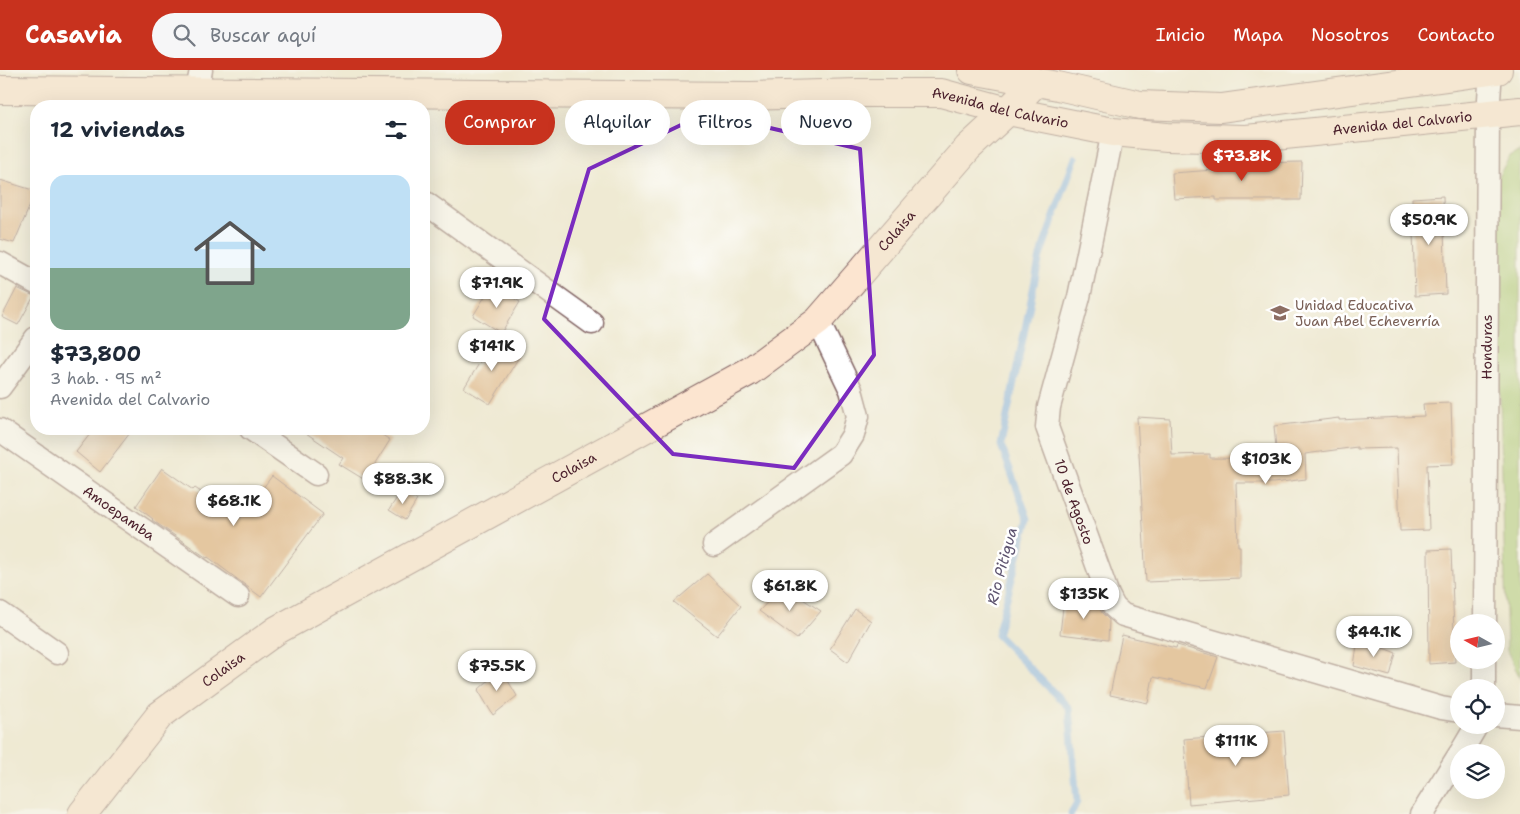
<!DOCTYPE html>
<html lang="es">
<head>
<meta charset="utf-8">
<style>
	body { margin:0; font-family:"Shantell Sans",sans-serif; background:#f6f6f7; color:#1f2937; height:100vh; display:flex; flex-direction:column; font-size:19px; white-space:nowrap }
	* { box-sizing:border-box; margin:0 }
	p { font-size:16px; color:#747a83 }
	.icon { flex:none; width:28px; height:28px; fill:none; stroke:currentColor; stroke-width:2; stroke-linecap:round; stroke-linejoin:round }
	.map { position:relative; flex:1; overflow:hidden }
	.details { position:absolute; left:30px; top:30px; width:400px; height:335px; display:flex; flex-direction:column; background:#fff; border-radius:20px; box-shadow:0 5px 20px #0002 }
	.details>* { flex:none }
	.guide { position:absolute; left:445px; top:30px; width:475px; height:45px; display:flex; gap:10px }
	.needle { width:32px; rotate:278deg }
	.tools { position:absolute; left:1450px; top:544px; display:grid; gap:10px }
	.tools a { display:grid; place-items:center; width:55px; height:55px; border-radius:50%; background:#fff; box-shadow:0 5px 20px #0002; font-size:25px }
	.price { position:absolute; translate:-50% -42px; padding:0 11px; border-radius:18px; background:#fff; color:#222; font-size:16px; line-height:32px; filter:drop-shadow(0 1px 2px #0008) }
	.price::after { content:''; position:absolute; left:50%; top:30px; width:15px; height:11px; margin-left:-8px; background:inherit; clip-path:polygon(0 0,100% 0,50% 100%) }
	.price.selected { background:#c8321e; color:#fff }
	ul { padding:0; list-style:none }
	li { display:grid; align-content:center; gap:10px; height:265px; padding:0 20px }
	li+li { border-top:1px solid #e0e1e3 }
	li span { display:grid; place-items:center; height:155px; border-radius:15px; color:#555 }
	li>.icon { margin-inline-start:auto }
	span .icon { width:90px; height:90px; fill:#fffc; stroke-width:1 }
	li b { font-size:21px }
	h2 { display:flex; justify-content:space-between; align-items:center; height:60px; padding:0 20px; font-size:21px }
	.pill { padding:0 18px; border-radius:22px; background:#fff; box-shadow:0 5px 20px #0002; font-size:18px; line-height:45px }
	.pill.selected { background:#c8321e; color:#fff }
	header { display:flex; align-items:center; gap:30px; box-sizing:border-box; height:70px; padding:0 25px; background:#c8321e; color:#fff }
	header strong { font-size:24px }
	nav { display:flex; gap:28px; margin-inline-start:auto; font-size:18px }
	.search { width:350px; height:45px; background:#f6f6f7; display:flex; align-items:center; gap:12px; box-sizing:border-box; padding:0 18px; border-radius:28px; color:#747a83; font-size:19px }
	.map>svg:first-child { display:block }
	.green { fill:#a8cb74; stroke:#797550 }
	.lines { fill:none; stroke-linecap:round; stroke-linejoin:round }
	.stream { stroke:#80b3ed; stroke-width:7 }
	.building { fill:#d89d64 }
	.street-casing { stroke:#846666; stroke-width:25 }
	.secondary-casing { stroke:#846666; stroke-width:30 }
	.street { stroke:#fff; stroke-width:22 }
	.secondary { stroke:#fce5d0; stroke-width:28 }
	.marked { fill:none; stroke:#7b2cbf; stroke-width:4; stroke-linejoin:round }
	.labels { text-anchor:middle; stroke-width:5; stroke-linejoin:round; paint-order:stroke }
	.street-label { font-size:14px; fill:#4a1f2b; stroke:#fff }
	.education-label { font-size:14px; fill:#785e54; stroke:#fff; text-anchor:start }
	.water-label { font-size:15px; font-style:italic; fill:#5d536f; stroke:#fff }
</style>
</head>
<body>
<header>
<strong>Casavia</strong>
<div class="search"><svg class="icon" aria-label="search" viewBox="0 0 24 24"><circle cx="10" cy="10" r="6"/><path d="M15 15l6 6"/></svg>Buscar aquí</div>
<nav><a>Inicio</a><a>Mapa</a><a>Nosotros</a><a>Contacto</a></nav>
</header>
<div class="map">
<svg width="1520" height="744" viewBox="0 0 1520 744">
	<rect width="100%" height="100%" fill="#fff"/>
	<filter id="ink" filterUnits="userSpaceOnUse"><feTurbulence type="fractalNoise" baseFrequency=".02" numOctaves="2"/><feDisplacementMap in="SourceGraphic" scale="10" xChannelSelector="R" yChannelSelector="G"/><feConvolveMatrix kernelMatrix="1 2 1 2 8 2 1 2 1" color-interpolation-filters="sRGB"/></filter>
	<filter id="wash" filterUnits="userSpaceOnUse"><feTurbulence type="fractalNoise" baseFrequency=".0096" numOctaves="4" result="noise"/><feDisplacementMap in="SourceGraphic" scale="20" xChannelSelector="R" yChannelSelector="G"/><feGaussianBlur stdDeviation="1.12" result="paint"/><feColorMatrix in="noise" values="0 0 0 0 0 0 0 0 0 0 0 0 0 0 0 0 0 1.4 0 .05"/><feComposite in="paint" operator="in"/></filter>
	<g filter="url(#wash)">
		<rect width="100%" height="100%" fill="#efead3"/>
		<polygon class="green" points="1520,81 1520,608 1507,581 1495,149 1496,110 1510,86"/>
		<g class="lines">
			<polyline class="stream" points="1071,744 1077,732 1069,638 997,565 1028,449 1001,375 1040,186 1075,88"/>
		</g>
		<g id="blocks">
			<g class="building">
				<polygon points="1302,92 1301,130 1216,130 1216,127 1174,129 1172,103 1214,100 1214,94"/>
				<polygon points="0,110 36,121 14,173 0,169"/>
				<polygon points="1443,126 1446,224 1415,226 1412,128"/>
				<polygon points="492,215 520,232 501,263 473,246"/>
				<polygon points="17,218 34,226 18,255 2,247"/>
				<polygon points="493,271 519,287 490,334 464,318"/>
				<polygon points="1451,333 1453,394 1427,395 1429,460 1400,461 1397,378 1357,379 1357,377 1305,384 1306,409 1273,413 1236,413 1238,476 1240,476 1240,508 1146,512 1137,347 1170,349 1172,385 1210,384 1210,388 1277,389 1274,356 1339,348 1339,350 1424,346 1423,334"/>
				<polygon points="94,359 133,359 100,402 76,382"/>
				<polygon points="300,359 373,359 390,370 365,410 339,394 343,388"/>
				<polygon points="162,398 193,420 195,418 240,448 272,406 323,444 261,527 208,487 207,488 152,450 153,449 136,436"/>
				<polygon points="402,420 417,430 405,450 389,440"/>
				<polygon points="1451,479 1455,592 1429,594 1428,480"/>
				<polygon points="707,504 741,536 717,566 674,532"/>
				<polygon points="783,516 821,541 797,569 759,541"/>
				<polygon points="1064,528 1098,535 1102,543 1109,550 1108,570 1060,564"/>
				<polygon points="855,539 871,551 848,592 830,579"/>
				<polygon points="1122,565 1176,578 1177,575 1218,587 1207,618 1153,607 1148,633 1110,625"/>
				<polygon points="1358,568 1396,583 1390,606 1354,596"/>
				<polygon points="501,599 517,626 493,645 478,620"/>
				<polygon points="1284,661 1289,725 1189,734 1184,669"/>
			</g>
		</g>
	</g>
	<g filter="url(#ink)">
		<use href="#blocks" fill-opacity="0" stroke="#846666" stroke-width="1"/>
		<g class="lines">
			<g class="street-casing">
				<g id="street">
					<polyline points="192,36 197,21 201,0"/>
					<path id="s1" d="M1113,62L1079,227L1049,337L1047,357L1108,525L1114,537L1123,545L1441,638L1459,641"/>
					<polyline points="424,132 592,253"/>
					<polyline points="0,193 36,213"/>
					<polyline points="0,317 36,268"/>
					<polyline points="251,359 316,404"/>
					<path id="s2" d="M0,360L238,526"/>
					<polyline points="714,475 841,384 853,365 858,346 851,320 818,251"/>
					<polyline points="0,543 57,583"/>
					<path id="s3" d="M1485,552L1488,44L1491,0"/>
					<polyline points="1484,618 1484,590"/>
					<polyline points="1496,645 1520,647"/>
					<polyline points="1461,682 1477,655"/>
					<polyline points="1422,744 1459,685"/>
				</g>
			</g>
			<g class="secondary-casing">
				<g id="secondary">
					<polyline points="972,0 1058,16 1140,35 1221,38 1498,0"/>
					<path id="s4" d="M0,20L750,26L859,23H941L1008,41L1113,62L1167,67L1246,69L1520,41"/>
					<path id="s5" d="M82,744L160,645L277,560L750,301L818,251L968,78L1008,41L1036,12"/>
				</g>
			</g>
			<use href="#street" class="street"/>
			<use href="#secondary" class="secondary"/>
		</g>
	</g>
	<path d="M0 0H1520V744H0ZM706,43L860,79L874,285L794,398L673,384L544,249L589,99Z" fill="#efead3" fill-opacity=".55" fill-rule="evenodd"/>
	<path class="marked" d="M706,43L860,79L874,285L794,398L673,384L544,249L589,99Z"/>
	<defs>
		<g id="school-bare" transform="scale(1.5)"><path d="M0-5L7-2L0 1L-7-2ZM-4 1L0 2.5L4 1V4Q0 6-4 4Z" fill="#8d6e63" stroke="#fff" stroke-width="2.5" paint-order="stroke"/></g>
	</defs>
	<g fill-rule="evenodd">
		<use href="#school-bare" x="1280" y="243"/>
	</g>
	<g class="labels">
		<g class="street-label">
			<text dy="5" stroke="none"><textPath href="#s4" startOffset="1002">Avenida del Calvario</textPath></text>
			<text dy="5" stroke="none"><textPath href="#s4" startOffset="1408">Avenida del Calvario</textPath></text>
			<text dy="5" stroke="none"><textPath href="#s5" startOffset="1014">Colaisa</textPath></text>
			<text dy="5" stroke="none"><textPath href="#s3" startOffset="275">Honduras</textPath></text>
			<text dy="5" stroke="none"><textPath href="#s5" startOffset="609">Colaisa</textPath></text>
			<text dy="5" stroke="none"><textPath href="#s1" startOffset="382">10 de Agosto</textPath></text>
			<text dy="5" stroke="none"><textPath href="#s2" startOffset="145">Amoepamba</textPath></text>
			<text dy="5" stroke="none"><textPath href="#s5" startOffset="204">Colaisa</textPath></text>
		</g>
		<g class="education-label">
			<text x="1295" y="240">Unidad Educativa<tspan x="1295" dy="16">Juan Abel Echeverría</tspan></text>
		</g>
		<g class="water-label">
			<text transform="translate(1002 496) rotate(-75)" y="5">Rio Pitigua</text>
		</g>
	</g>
</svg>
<div class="tools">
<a><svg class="needle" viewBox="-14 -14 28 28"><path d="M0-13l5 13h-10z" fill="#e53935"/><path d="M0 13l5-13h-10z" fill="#747a83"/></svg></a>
<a><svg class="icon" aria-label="locate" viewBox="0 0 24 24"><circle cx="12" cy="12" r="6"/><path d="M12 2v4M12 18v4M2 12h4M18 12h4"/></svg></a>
<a><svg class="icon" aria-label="layers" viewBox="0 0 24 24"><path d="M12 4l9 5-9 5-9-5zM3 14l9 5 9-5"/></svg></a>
</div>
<b class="price selected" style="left:1242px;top:112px">$73.8K</b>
<b class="price" style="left:1429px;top:176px">$50.9K</b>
<b class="price" style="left:497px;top:239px">$71.9K</b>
<b class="price" style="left:492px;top:302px">$141K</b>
<b class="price" style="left:1266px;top:415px">$103K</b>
<b class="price" style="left:403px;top:435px">$88.3K</b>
<b class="price" style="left:234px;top:457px">$68.1K</b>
<b class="price" style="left:790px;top:542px">$61.8K</b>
<b class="price" style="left:1084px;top:550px">$135K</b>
<b class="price" style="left:1374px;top:588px">$44.1K</b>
<b class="price" style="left:497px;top:622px">$75.5K</b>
<b class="price" style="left:1236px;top:697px">$111K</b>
<div class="guide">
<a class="pill selected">Comprar</a>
<a class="pill">Alquilar</a>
<a class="pill">Filtros</a>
<a class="pill">Nuevo</a>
</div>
<section class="details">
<h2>12 viviendas<svg class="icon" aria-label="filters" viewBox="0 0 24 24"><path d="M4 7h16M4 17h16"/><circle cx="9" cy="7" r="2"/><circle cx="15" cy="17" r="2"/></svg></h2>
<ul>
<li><span style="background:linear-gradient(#bfe0f5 60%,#7fa58c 0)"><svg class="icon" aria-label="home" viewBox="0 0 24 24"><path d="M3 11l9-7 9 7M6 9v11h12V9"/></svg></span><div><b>$73,800</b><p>3 hab. · 95 m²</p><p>Avenida del Calvario</p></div></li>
</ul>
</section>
</div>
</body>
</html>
